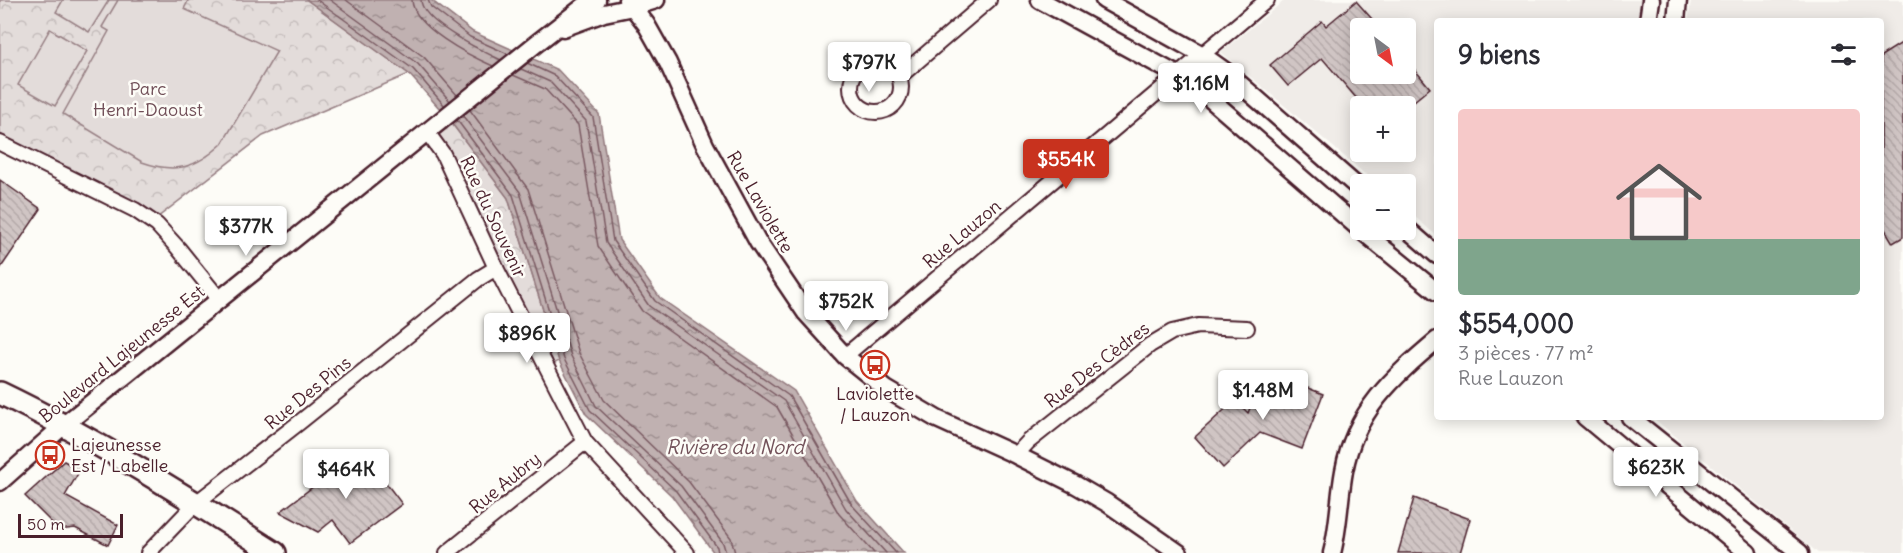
<!DOCTYPE html>
<html lang="fr">
<head>
<meta charset="utf-8">
<style>
	body { margin:0; font-family:Delius,sans-serif; background:#f2f2f3; color:#2b2b33; height:100vh; display:flex; flex-direction:column; font-size:22px; white-space:nowrap }
	* { box-sizing:border-box; margin:0 }
	p { font-size:20px; color:#7c7c81 }
	.icon { flex:none; width:33px; height:33px; fill:none; stroke:currentColor; stroke-width:2; stroke-linecap:round; stroke-linejoin:round }
	.map { position:relative; flex:1; overflow:hidden }
	.panel { position:absolute; left:1434px; top:18px; width:450px; height:402px; display:flex; flex-direction:column; background:#fff; border-radius:6px; box-shadow:0 3px 15px #0003 }
	.panel>* { flex:none }
	.needle { width:39px; rotate:148deg }
	.fabs { position:absolute; left:1350px; top:18px; display:grid; gap:12px }
	.fabs a { display:grid; place-items:center; width:66px; height:66px; border-radius:6px; background:#fff; box-shadow:0 3px 15px #0003; font-size:30px }
	.scale { position:absolute; left:18px; bottom:15px; width:105px; box-sizing:border-box; padding-left:6px; border:3px solid #4a1f2b; border-top:0; font-size:16px; line-height:21px; white-space:nowrap; color:#4a1f2b; -webkit-text-stroke:4px #fdfcf7; paint-order:stroke }
	.price { position:absolute; translate:-50% -51px; padding:0 14px; border-radius:6px; background:#fff; color:#222; font-size:20px; line-height:39px; filter:drop-shadow(0 2px 3px #0008) }
	.price::after { content:''; position:absolute; left:50%; top:36px; width:18px; height:14px; margin-left:-9px; background:inherit; clip-path:polygon(0 0,100% 0,50% 100%) }
	.price.selected { background:#c8321e; color:#fff }
	ul { padding:0; list-style:none }
	li { display:grid; align-content:center; gap:12px; height:318px; padding:0 24px }
	li+li { border-top:2px solid #e1e1e2 }
	li span { display:grid; place-items:center; height:186px; border-radius:6px; color:#555 }
	li>.icon { margin-inline-start:auto }
	span .icon { width:108px; height:108px; fill:#fffc; stroke-width:1 }
	li b { font-size:26px }
	h2 { display:flex; justify-content:space-between; align-items:center; height:72px; padding:0 24px; font-size:26px }
	.map>svg:first-child { display:block }
	.built { fill:#f0ece8; fill-rule:evenodd }
	.park { fill:url(#park-crowns); stroke:#967e82; stroke-width:1.5 }
	.garden { fill:#e3dcda; stroke:#967e82; stroke-width:1.5 }
	.water { fill:url(#water-ripples); stroke:#91777b; stroke-width:1.5 }
	.lines { fill:none; stroke-linecap:round; stroke-linejoin:round }
	.shore { stroke:#795961; stroke-width:1.5 }
	.building { fill:url(#building-back-hatch); stroke:#4a1f2b; stroke-width:1.5 }
	.minor-casing { stroke:#4a1f2b; stroke-width:18 }
	.tertiary-casing { stroke:#4a1f2b; stroke-width:21 }
	.primary-casing { stroke:#4a1f2b; stroke-width:26 }
	.minor { stroke:#fdfcf7; stroke-width:14 }
	.tertiary { stroke:#fdfcf7; stroke-width:16 }
	.primary { stroke:#fdfcf7; stroke-width:21 }
	.labels { text-anchor:middle; stroke-width:5; stroke-linejoin:round; paint-order:stroke }
	.park-label { font-size:18px; fill:#704e57; stroke:#fdfcf7 }
	.street-label { font-size:18px; fill:#4a1f2b; stroke:#fdfcf7 }
	.poi-label { font-size:18px; fill:#4a1f2b; stroke:#fdfcf7 }
	.water-label { font-size:20px; font-style:italic; fill:#73525a; stroke:#fdfcf7 }
</style>
</head>
<body>
<div class="map">
<svg width="1903" height="553" viewBox="0 0 1903 553">
	<defs>
		<pattern id="park-crowns" width="20" height="18" patternUnits="userSpaceOnUse" patternTransform="scale(1.5)"><rect width="20" height="18" fill="#e3dcda"/><path d="M2 6a3 3 0 1 1 6 0M12 15a3 3 0 1 1 6 0" fill="none" stroke="#c4bcbb"/></pattern>
		<pattern id="water-ripples" width="26" height="14" patternUnits="userSpaceOnUse" patternTransform="scale(1.5)"><rect width="26" height="14" fill="#c0b1b1"/><path d="M2 4q2-2 4 0t4 0M15 11q2-2 4 0t4 0" fill="none" stroke="#9e8f90"/></pattern>
		<pattern id="building-back-hatch" width="6" height="6" patternUnits="userSpaceOnUse" patternTransform="scale(1.5)"><rect width="6" height="6" fill="#d0c5c4"/><path d="M-1 5l2 2M0 0l6 6M5-1l2 2" fill="none" stroke="#b4a9a9"/></pattern>
	</defs>
	<rect width="100%" height="100%" fill="#fdfcf7"/>
	<filter id="ink" filterUnits="userSpaceOnUse"><feTurbulence type="fractalNoise" baseFrequency=".0167" numOctaves="2"/><feDisplacementMap in="SourceGraphic" scale="12" xChannelSelector="R" yChannelSelector="G"/><feConvolveMatrix kernelMatrix="1 2 1 2 8 2 1 2 1" color-interpolation-filters="sRGB"/></filter>
	<g filter="url(#ink)">
		<g class="built">
			<path d="M1285,0H1642L1641,21H1437V236L1406,209V184H1377L1221,52ZM1360,28H1406V74H1360ZM1360,106H1406V152H1360Z"/>
			<polygon points="1691,0 1903,0 1903,553 1818,553 1652,417 1881,417 1881,21 1688,21"/>
		</g>
		<g class="park">
			<polygon points="0,0 307,0 409,74 263,136 158,217 0,134"/>
			<polygon points="447,117 508,198 559,361 547,368 427,132"/>
		</g>
		<g class="garden">
			<polygon points="63,0 109,0 89,32 56,12"/>
			<path d="M118,0H186L188,1L184,9L277,51L222,144C196,168 176,174 142,162L63,114L109,31L102,27Z"/>
			<polygon points="50,29 87,51 55,106 18,85"/>
		</g>
		<polygon class="water" points="307,0 431,0 473,32 558,70 599,114 619,240 660,298 794,391 857,501 904,553 714,553 672,496 586,414 559,361 508,198 447,117 409,74"/>
		<g class="lines">
			<g class="shore">
				<polyline points="317,0 413,69 444,105"/>
				<polyline points="330,0 418,64 450,101"/>
				<polyline points="346,0 424,57 457,95"/>
				<path d="M412,0C413,27 470,56 493,66"/>
				<path d="M421,0C422,23 482,51 501,60"/>
				<polyline points="428,0 431,7 470,37 508,54"/>
				<polyline points="527,63 555,76 593,117 613,241 655,301 789,396 852,505 896,553"/>
				<polyline points="521,69 550,82 586,121 606,243 649,306 784,401 846,509 886,553"/>
				<polyline points="513,75 545,89 578,125 598,246 642,311 777,407 839,514 874,553"/>
				<polyline points="470,110 528,189 579,353 604,400 689,482 731,538 735,553"/>
				<polyline points="463,116 520,192 571,356 596,406 681,486 723,543 726,553"/>
				<polyline points="457,120 513,195 564,359 590,410 676,491 717,547 718,553"/>
			</g>
		</g>
		<g class="building">
			<polygon points="1356,1 1380,28 1360,28 1360,74 1406,74 1406,59 1430,88 1408,106 1363,106 1322,58 1288,86 1270,65 1322,21 1326,26"/>
			<polygon points="1903,42 1903,237 1893,243 1881,223 1881,56"/>
			<polygon points="0,180 41,209 0,269"/>
			<polygon points="1280,377 1323,394 1302,449 1260,433 1223,468 1195,437 1235,400 1248,413 1257,390 1273,396"/>
			<polygon points="361,450 402,504 350,543 333,520 318,532 280,512"/>
			<polygon points="64,461 80,470 65,496 118,525 108,545 75,528 59,530 25,496"/>
			<polygon points="1414,498 1470,519 1460,553 1398,553"/>
		</g>
		<g class="lines">
			<g class="minor-casing">
				<g id="minor">
					<circle cx="876" cy="87" r="25"/>
					<polyline points="899,77 989,0"/>
					<polyline points="427,132 443,154 496,268 585,442 687,553"/>
					<polyline points="0,143 135,210 157,225 178,248 220,300"/>
					<polyline points="845,356 1267,0"/>
					<polyline points="1016,455 1028,442 1150,345 1172,332 1198,326 1247,328"/>
					<polyline points="148,553 196,503 300,422 478,279 496,268"/>
					<polyline points="447,553 585,442"/>
				</g>
			</g>
			<g class="tertiary-casing">
				<g id="tertiary">
					<polyline points="627,0 646,24 668,63 705,145 758,242 806,313 845,356 886,389 937,419 1016,455 1076,485 1107,503 1179,553"/>
					<polyline points="1040,0 1192,83 1360,229"/>
					<polyline points="1104,0 1201,54 1225,71 1360,189"/>
					<polyline points="1648,21 1651,0"/>
					<polyline points="1676,21 1678,0"/>
					<polyline points="563,28 604,13 633,7 656,0"/>
					<polyline points="1406,228 1437,255"/>
					<polyline points="1361,230 1437,292"/>
					<polyline points="1585,417 1748,553"/>
					<polyline points="1630,417 1800,553"/>
					<polyline points="0,482 64,425 537,43 583,7 597,0"/>
					<path d="M1332,553C1339,526 1339,498 1344,471C1355,411 1392,378 1437,340"/>
				</g>
			</g>
			<g class="primary-casing">
				<path id="primary" d="M0,393C96,439 186,497 275,553"/>
			</g>
			<use href="#minor" class="minor"/>
			<use href="#tertiary" class="tertiary"/>
			<use href="#primary" class="primary"/>
		</g>
	</g>
	<defs>
		<g id="bus-ring" transform="scale(1.5)"><circle r="9.5" fill="#fdfcf7" stroke="#c8321e" stroke-width="1.5"/><path d="M-5-6H5V4H4V6H2V4H-2V6H-4V4H-5ZM-3.5-4V0h7V-4ZM-3.5 1.2v1.5H-2V1.2ZM2 1.2v1.5H3.5V1.2Z" fill="#c8321e"/></g>
	</defs>
	<g fill-rule="evenodd">
		<use href="#bus-ring" x="875" y="365"/>
		<use href="#bus-ring" x="50" y="455"/>
	</g>
	<g class="labels">
		<g class="park-label">
			<text x="148" y="95">Parc<tspan x="148" dy="21">Henri-Daoust</tspan></text>
		</g>
		<g class="street-label">
			<text transform="translate(760 202) rotate(60)" y="6">Rue Laviolette</text>
			<text transform="translate(493 217) rotate(65)" y="6">Rue du Souvenir</text>
			<text transform="translate(962 234) rotate(-40)" y="6">Rue Lauzon</text>
			<text transform="translate(122 354) rotate(-39)" y="6">Boulevard Lajeunesse Est</text>
			<text transform="translate(1097 365) rotate(-38)" y="6">Rue Des Cèdres</text>
			<text transform="translate(308 393) rotate(-39)" y="6">Rue Des Pins</text>
			<text transform="translate(505 483) rotate(-39)" y="6">Rue Aubry</text>
		</g>
		<g class="poi-label">
			<text x="875" y="400">Laviolette<tspan x="875" dy="21">/ Lauzon</tspan></text>
			<text x="71" y="451" text-anchor="start">Lajeunesse<tspan x="71" dy="21">Est / Labelle</tspan></text>
		</g>
		<g class="water-label">
			<text x="735" y="454">Rivière du Nord</text>
		</g>
	</g>
</svg>
<div class="fabs">
<a><svg class="needle" viewBox="-14 -14 28 28"><path d="M0-13l5 13h-10z" fill="#e53935"/><path d="M0 13l5-13h-10z" fill="#7c7c81"/></svg></a>
<a>+</a>
<a>−</a>
</div>
<div class="scale">50 m</div>
<b class="price" style="left:869px;top:93px">$797K</b>
<b class="price" style="left:1201px;top:114px">$1.16M</b>
<b class="price selected" style="left:1066px;top:190px">$554K</b>
<b class="price" style="left:246px;top:257px">$377K</b>
<b class="price" style="left:846px;top:332px">$752K</b>
<b class="price" style="left:527px;top:364px">$896K</b>
<b class="price" style="left:1263px;top:421px">$1.48M</b>
<b class="price" style="left:1656px;top:498px">$623K</b>
<b class="price" style="left:346px;top:500px">$464K</b>
<section class="panel">
<h2>9 biens<svg class="icon" aria-label="filters" viewBox="0 0 24 24"><path d="M4 7h16M4 17h16"/><circle cx="9" cy="7" r="2"/><circle cx="15" cy="17" r="2"/></svg></h2>
<ul>
<li><span style="background:linear-gradient(#f6c9c9 70%,#7fa58c 0)"><svg class="icon" aria-label="home" viewBox="0 0 24 24"><path d="M3 11l9-7 9 7M6 9v11h12V9"/></svg></span><div><b>$554,000</b><p>3 pièces · 77 m²</p><p>Rue Lauzon</p></div></li>
</ul>
</section>
</div>
</body>
</html>
